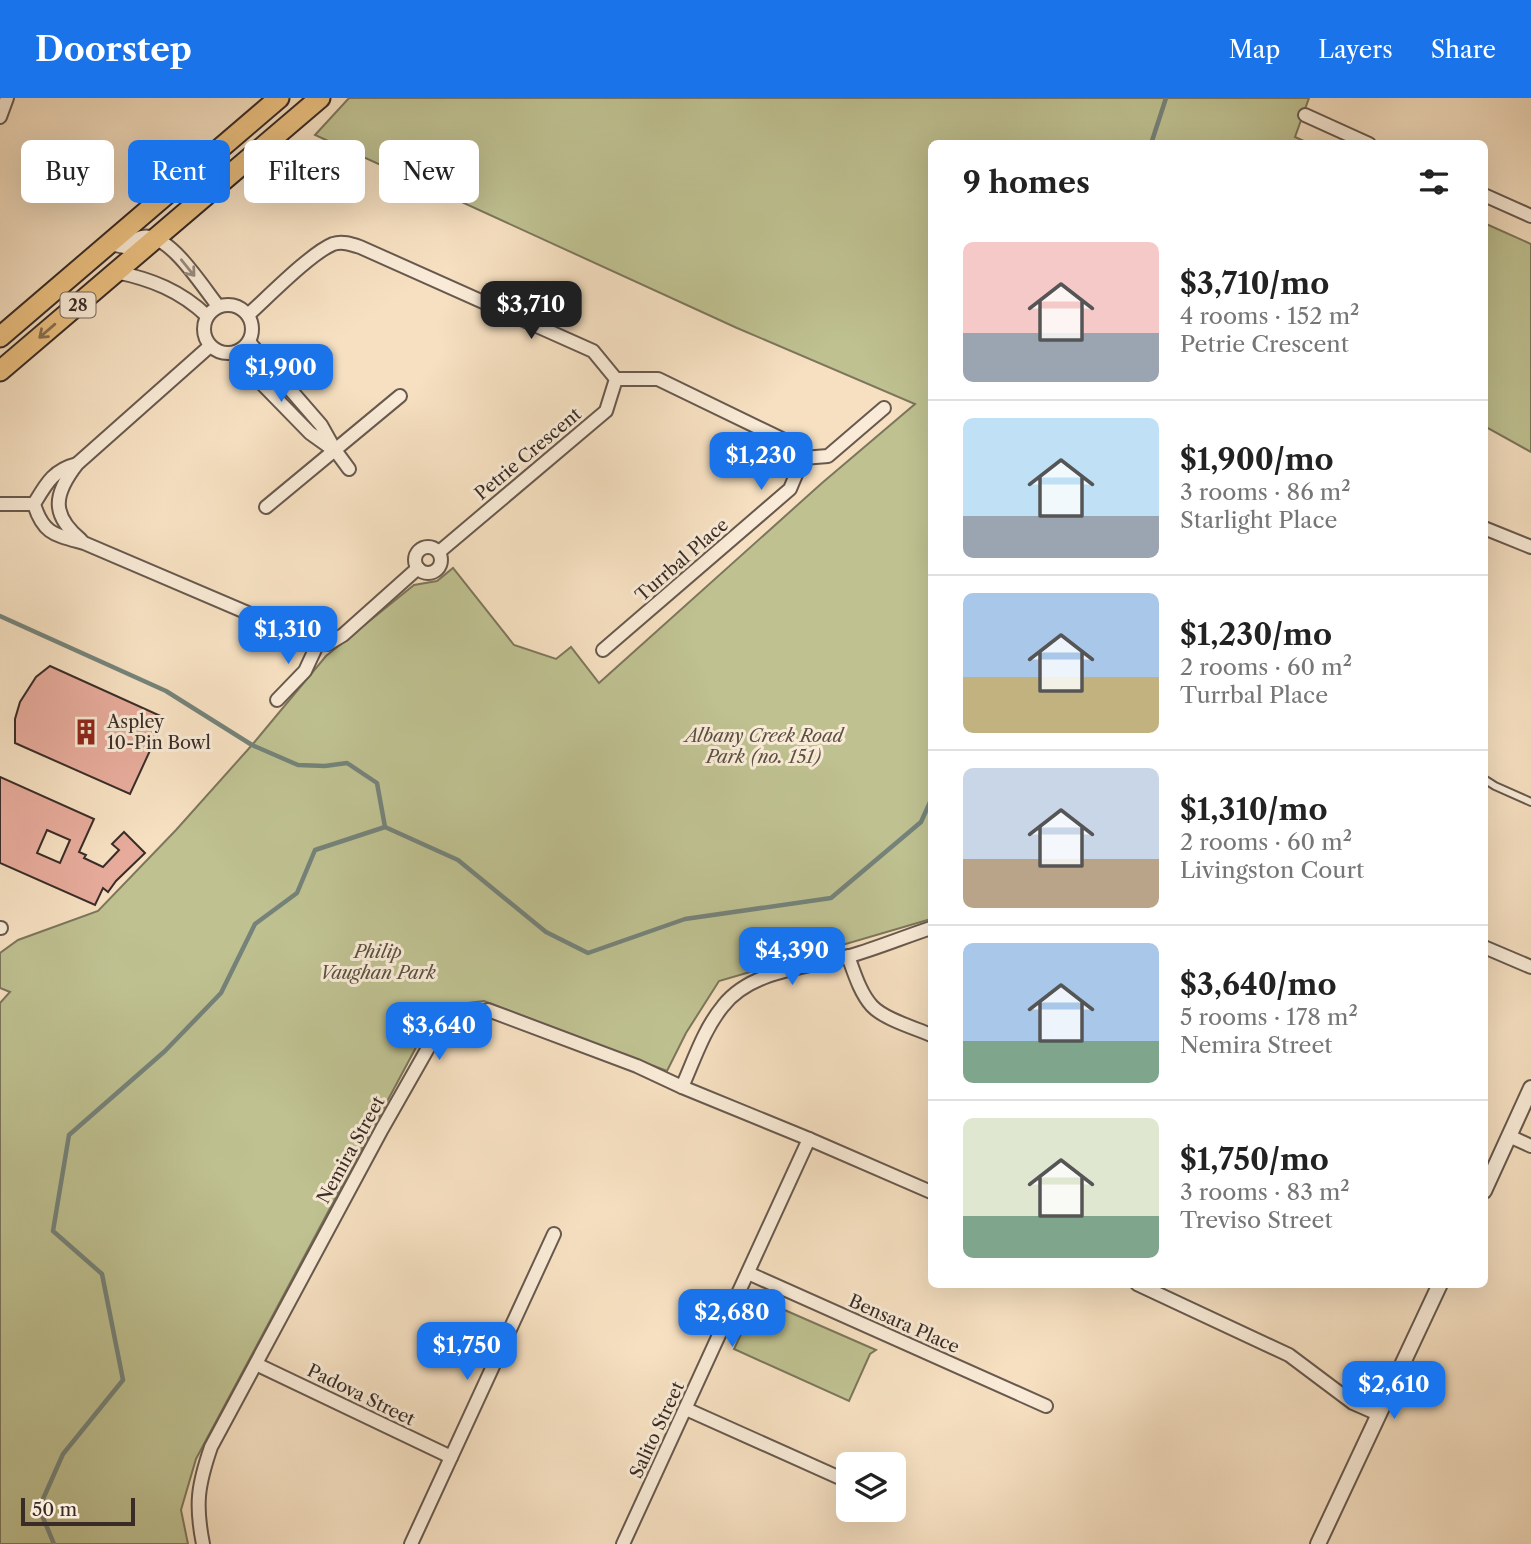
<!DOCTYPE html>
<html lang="en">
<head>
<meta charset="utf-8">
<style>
	body { margin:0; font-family:"Libre Caslon Text",serif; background:#f6f6f6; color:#222; height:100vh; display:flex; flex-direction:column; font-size:26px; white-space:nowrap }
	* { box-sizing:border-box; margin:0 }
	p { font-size:23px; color:#767676 }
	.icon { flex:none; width:38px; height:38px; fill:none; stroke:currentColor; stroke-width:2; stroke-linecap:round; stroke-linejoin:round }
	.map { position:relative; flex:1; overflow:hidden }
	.panel { position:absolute; left:928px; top:42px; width:560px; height:1148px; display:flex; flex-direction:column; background:#fff; border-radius:10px; box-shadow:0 7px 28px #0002 }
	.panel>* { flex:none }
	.hud { position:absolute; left:21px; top:42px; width:665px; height:63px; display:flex; gap:14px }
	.tools { position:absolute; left:836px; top:1354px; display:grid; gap:14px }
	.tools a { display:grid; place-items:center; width:70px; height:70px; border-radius:10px; background:#fff; box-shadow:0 7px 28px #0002; font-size:35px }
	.scale { position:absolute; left:21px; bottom:18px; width:114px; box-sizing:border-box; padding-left:7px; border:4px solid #392c27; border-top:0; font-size:19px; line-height:24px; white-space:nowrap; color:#392c27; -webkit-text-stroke:5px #f9ebd7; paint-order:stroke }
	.price { position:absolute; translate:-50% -60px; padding:0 16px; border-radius:14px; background:#1a73e8; color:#fff; font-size:23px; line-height:46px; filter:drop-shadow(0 2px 4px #0008) }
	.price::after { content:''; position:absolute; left:50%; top:42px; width:21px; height:16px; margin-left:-10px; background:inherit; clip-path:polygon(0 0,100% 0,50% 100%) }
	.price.current { background:#222; color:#fff }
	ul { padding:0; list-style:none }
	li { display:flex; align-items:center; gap:21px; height:175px; padding:0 35px }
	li+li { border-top:2px solid #e0e0e0 }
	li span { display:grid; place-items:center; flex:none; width:196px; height:140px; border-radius:10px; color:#555 }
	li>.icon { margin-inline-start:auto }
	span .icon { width:84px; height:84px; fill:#fffc; stroke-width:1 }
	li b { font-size:30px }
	h2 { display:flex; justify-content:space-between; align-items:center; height:84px; padding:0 35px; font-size:30px }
	.tag { padding:0 24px; border-radius:10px; background:#fff; box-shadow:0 7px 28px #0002; font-size:24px; line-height:63px }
	.tag.current { background:#1a73e8; color:#fff }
	header { display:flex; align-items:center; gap:42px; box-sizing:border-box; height:98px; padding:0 35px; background:#1a73e8; color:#fff }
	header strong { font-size:33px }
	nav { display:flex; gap:38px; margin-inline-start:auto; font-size:24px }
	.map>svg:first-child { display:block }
	.green { fill:#bfc191; stroke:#7c765c; stroke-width:2 }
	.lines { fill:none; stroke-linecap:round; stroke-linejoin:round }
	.stream { stroke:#75837a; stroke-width:4.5 }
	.building { fill:#e7ab9b; stroke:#392c27; stroke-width:2; fill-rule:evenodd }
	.service-casing { stroke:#68594e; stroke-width:10 }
	.minor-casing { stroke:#68594e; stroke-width:16 }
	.tertiary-casing { stroke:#68594e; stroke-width:18 }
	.primary-casing { stroke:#392c27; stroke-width:23 }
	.service { stroke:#f9ebd7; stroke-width:6 }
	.minor { stroke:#f9ebd7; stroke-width:12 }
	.tertiary { stroke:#f9ebd7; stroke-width:14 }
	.primary { stroke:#ebc080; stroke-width:19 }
	.oneway { stroke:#998c7f }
	.oneway2 { stroke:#896f4f }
	.labels { text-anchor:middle; stroke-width:6; stroke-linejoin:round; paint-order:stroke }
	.shield { fill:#f9ebd7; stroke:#73655c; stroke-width:2 }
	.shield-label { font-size:16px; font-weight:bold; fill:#392c27 }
	.street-label { font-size:18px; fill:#392c27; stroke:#f9ebd7 }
	.poi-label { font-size:18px; fill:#392c27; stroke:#f9ebd7; text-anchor:start }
	.park-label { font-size:18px; font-style:italic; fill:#5a5142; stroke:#f9ebd7 }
</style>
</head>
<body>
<header>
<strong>Doorstep</strong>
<nav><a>Map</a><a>Layers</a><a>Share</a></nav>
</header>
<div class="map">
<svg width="1531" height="1446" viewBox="0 0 1531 1446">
	<rect width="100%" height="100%" fill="#f6e0c1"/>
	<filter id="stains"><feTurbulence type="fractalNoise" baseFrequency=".00286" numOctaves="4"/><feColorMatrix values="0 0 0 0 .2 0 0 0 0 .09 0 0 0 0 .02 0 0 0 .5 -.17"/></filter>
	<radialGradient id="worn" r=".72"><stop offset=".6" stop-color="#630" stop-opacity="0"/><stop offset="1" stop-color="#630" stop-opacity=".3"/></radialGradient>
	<g class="green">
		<polygon points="349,0 1309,0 1295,39 1308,45 931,46 931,821 719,883 686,935 667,973 484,903 452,907 428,927 196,1361 181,1412 188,1446 0,1446 0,905 10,894 0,890 0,855 18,842 98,813 176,732 252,647 326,558 414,487 437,483 453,470 514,547 556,561 571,549 599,585 822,385 915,306 737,230 315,37"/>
		<polygon points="1484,125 1531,146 1531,354 1484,328"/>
		<polygon points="764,1203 876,1252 870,1256 849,1303 734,1251 755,1206"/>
	</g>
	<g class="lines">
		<g class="stream">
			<polyline points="1151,46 1166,0"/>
			<polyline points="0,518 166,593 252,647 298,667 325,668 347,665 377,685 385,729"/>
			<polyline points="54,1446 39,1410 63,1356 123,1282 102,1176 53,1133 69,1037 165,953 221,895 255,826 297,795 315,752 385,729 458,762 546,834 588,855 685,821 831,800 921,724 931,702"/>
		</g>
	</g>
	<g class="building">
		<polygon points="50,568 165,620 130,696 15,645 15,621 20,604 36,579"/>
		<path d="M0,679L94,721L79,754L86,757L84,760L103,769L119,752L112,746L124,734L145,755L116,783L108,794L103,790L95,807L0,765ZM47,732L70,742L60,765L37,755Z"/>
	</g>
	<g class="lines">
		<g class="service-casing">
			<polyline id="service" points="1484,681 1495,688 1531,704"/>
		</g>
		<g class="minor-casing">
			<g id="minor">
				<polyline points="1305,17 1369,46"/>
				<polyline points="0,19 7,0"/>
				<polyline points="1484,97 1531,118"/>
				<path d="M110,146L125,149C132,143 140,137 150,139C174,143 203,189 218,208"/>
				<path d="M116,174C151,181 181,193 207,218"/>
				<circle cx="228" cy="231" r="24"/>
				<path d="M248,217C268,199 311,155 333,146C342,143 351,146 360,149L593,253L616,281L606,313L439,454"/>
				<polyline points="249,244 321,327 335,352 349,371"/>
				<polyline points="232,255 310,335 331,350"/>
				<polyline points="803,360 828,358 884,310"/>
				<path d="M77,366C53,372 46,386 34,406C43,436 55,437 84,445L318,545L328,546L343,537L418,470"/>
				<polyline points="0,406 34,406"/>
				<polyline points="266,409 400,298"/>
				<polyline points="1484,430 1531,449"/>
				<path d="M81,442C51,417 53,397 77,366L210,248"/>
				<circle cx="428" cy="462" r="13"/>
				<polyline points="603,552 790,391 803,360 786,343 658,281 616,281"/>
				<polyline points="277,602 305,573 318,545"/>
				<polyline points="0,830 1,830"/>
				<polyline points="1484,849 1531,869"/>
				<path d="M848,858C854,874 860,895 872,908C884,921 915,930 931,937"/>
				<path d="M682,989C694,962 704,931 723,908C752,871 808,870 850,858C877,850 904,839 931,830"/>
				<polyline points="1509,1038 1531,1048"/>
				<polyline points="748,1175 1046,1308"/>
				<polyline points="1137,1186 1289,1257 1353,1305 1378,1316"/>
				<polyline points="256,1266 451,1359"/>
				<polyline points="686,1311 849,1384"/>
				<path d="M203,1446C195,1406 198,1387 211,1349L382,1031L436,936L459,919L488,912L637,968L682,989L809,1041L931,1094"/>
				<polyline points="411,1446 554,1136"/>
				<polyline points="623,1446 809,1041"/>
			</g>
		</g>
		<g class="tertiary-casing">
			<g id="tertiary">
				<polyline points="1484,1093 1531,990"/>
				<polyline points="1318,1446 1440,1186"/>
			</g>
		</g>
		<g class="primary-casing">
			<g id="primary">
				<polyline points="0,239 279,0"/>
				<polyline points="0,273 320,0"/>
			</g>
		</g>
		<use href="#service" class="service"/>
		<use href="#minor" class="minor"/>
		<use href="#tertiary" class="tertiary"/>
		<use href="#primary" class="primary"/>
	</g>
	<defs><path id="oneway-shaft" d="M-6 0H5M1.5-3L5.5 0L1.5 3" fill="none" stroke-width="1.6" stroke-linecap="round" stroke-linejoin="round" transform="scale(1.75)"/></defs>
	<use class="oneway" href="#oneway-shaft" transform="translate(188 170) rotate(51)"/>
	<use class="oneway2" href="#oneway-shaft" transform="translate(47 233) rotate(139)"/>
	<defs>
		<g id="building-bare" transform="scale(2.1)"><path d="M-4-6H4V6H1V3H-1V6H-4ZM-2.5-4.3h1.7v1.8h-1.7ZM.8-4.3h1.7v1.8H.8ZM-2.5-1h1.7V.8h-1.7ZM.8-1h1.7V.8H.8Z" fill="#8f2418" stroke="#f9ebd7" stroke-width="2.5" paint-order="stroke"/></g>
	</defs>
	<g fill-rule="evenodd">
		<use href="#building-bare" x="86" y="634"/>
	</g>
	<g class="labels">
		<rect class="shield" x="60.5" y="194.5" width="35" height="25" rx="5"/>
		<g class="shield-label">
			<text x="78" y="213">28</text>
		</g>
		<g class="street-label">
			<text transform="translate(528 356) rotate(-40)" y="6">Petrie Crescent</text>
			<text transform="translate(682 462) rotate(-41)" y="6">Turrbal Place</text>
			<text transform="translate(351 1052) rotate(-61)" y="6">Nemira Street</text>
			<text transform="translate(904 1226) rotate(24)" y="6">Bensara Place</text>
			<text transform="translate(361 1297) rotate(26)" y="6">Padova Street</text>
			<text transform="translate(657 1332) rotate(-65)" y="6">Salito Street</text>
		</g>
		<g class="poi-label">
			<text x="107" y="630">Aspley<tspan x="107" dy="21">10-Pin Bowl</tspan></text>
		</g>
		<g class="park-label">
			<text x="764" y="644">Albany Creek Road<tspan x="764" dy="21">Park (no. 151)</tspan></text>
			<text x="378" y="860">Philip<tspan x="378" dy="21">Vaughan Park</tspan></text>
		</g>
	</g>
	<rect width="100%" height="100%" filter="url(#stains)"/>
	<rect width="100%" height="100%" fill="url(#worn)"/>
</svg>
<div class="tools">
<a><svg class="icon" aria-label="layers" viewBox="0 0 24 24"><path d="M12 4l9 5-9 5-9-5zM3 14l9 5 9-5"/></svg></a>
</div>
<div class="scale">50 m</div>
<b class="price current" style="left:531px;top:243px">$3,710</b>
<b class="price" style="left:281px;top:306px">$1,900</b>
<b class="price" style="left:761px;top:394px">$1,230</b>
<b class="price" style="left:288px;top:568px">$1,310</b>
<b class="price" style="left:792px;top:889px">$4,390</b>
<b class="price" style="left:439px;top:964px">$3,640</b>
<b class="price" style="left:732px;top:1251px">$2,680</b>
<b class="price" style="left:467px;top:1284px">$1,750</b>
<b class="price" style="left:1394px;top:1323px">$2,610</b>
<div class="hud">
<a class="tag">Buy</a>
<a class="tag current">Rent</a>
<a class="tag">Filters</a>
<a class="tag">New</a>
</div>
<section class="panel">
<h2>9 homes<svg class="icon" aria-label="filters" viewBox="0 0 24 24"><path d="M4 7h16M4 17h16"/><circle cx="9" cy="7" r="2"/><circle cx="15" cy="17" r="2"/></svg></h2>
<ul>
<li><span style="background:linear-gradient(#f6c9c9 65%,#9aa5b1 0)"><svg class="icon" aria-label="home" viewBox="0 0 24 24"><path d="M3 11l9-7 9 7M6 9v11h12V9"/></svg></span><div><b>$3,710/mo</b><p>4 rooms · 152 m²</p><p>Petrie Crescent</p></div></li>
<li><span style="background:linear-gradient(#bfe0f5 70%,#9aa5b1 0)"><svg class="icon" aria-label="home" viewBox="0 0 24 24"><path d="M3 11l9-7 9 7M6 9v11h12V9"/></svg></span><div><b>$1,900/mo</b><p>3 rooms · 86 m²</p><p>Starlight Place</p></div></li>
<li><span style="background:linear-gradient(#a9c7e8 60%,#c2b280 0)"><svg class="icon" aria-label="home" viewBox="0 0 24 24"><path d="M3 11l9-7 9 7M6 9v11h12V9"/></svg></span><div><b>$1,230/mo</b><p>2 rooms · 60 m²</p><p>Turrbal Place</p></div></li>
<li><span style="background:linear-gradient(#c9d6e8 65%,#b9a48a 0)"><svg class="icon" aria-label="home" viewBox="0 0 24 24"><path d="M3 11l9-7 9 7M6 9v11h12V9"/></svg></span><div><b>$1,310/mo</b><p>2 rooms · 60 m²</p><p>Livingston Court</p></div></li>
<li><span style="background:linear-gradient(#a9c7e8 70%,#7fa58c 0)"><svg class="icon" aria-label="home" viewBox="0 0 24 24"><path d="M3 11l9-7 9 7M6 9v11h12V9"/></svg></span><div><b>$3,640/mo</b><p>5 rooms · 178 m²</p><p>Nemira Street</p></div></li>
<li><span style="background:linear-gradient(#dfe7d0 70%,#7fa58c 0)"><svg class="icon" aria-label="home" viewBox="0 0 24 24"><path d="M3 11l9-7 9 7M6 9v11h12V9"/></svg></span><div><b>$1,750/mo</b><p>3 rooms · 83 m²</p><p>Treviso Street</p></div></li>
</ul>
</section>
</div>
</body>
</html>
